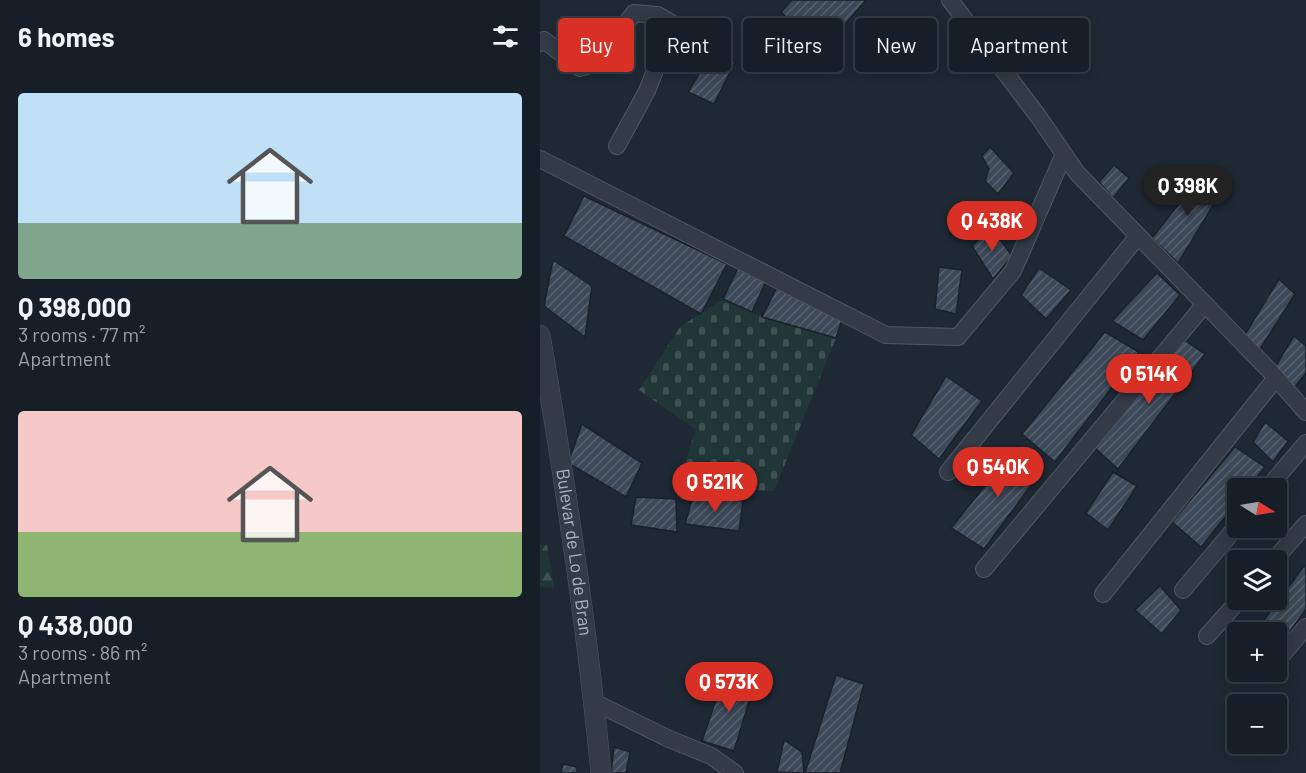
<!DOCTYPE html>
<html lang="en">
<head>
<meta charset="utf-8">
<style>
	body { margin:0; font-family:Barlow,sans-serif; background:#232c34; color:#f1f3f6; height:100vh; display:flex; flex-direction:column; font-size:22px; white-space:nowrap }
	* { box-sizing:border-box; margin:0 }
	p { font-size:20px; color:#9ea2a8 }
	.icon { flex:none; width:33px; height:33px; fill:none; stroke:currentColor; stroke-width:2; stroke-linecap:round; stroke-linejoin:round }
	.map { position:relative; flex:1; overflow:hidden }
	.sheet { display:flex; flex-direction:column; background:#161f28; width:540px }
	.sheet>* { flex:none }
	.banner { position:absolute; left:18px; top:18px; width:570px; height:54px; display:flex; gap:12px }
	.needle { width:39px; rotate:101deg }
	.buttons { position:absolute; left:687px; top:478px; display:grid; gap:12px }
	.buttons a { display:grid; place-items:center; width:60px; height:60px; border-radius:6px; background:#161f28; box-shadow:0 3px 15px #0003,0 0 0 2px #353d45; font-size:30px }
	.price { position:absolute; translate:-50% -51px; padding:0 14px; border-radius:21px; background:#d93025; color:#fff; font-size:20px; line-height:39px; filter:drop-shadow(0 2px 3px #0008) }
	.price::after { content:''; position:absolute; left:50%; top:36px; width:18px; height:14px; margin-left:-9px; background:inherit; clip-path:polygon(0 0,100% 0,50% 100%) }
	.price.on { background:#222; color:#fff }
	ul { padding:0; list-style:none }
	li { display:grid; align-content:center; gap:12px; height:318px; padding:0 18px }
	li span { display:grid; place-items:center; height:186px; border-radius:6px; color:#555 }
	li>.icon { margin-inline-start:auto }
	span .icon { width:108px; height:108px; fill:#fffc; stroke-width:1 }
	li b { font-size:26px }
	h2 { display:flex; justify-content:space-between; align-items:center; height:72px; padding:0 18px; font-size:26px }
	.chip { padding:0 21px; border-radius:6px; background:#161f28; box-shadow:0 3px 15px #0003,0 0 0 2px #353d45; font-size:21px; line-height:54px }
	.chip.on { background:#d93025; color:#fff }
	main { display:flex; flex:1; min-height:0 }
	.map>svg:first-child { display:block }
	.forest { fill:url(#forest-firs) }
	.cemetery { fill:url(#cemetery-stones) }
	.building { fill:url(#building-hatch); stroke:#19222c; stroke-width:1.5 }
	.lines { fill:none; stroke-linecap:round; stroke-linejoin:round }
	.minor-casing { stroke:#4f5864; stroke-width:18 }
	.tertiary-casing { stroke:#4f5864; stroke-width:21 }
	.minor { stroke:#323b46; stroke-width:16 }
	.tertiary { stroke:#323b46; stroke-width:20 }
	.labels { text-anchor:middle; stroke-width:4.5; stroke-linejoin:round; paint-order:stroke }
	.street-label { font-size:18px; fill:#abb5c3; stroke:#18202a }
</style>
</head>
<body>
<main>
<section class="sheet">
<h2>6 homes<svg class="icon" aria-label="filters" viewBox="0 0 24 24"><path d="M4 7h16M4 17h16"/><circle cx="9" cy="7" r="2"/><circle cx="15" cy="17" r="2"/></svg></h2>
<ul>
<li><span style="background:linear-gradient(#bfe0f5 70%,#7fa58c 0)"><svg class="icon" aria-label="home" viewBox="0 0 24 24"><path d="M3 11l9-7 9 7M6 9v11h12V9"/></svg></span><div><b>Q 398,000</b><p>3 rooms · 77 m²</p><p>Apartment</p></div></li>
<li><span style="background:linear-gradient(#f6c9c9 65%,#8fb573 0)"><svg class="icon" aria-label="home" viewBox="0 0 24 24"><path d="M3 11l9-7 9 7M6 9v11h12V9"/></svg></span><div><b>Q 438,000</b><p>3 rooms · 86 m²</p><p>Apartment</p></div></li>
</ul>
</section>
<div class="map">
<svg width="766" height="773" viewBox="0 0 766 773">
	<defs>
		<pattern id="forest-firs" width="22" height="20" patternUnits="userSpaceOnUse" patternTransform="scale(1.5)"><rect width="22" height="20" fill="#213637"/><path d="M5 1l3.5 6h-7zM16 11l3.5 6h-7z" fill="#3f5152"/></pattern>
		<pattern id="cemetery-stones" width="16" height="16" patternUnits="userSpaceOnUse" patternTransform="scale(1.5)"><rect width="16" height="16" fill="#213637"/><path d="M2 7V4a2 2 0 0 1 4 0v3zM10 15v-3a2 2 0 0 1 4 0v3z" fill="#3f5152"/></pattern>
		<pattern id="building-hatch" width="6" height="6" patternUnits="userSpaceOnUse" patternTransform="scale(1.5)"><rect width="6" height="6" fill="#3c4958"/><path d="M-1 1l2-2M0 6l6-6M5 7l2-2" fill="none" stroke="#56616e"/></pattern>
	</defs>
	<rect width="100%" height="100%" fill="#1e2935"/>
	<polygon class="forest" points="0,544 7,545 14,588 0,587"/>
	<polygon class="cemetery" points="183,299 222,317 296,338 234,491 136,488 156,430 99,390 140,327"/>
	<g class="building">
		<polygon points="252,0 326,0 281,52 241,12"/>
		<polygon points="174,49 195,62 174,104 148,92"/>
		<polygon points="450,147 474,173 458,194 445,181 449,169 442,156"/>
		<polygon points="574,165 589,178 573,198 559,182"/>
		<polygon points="665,171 683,189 638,263 612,238"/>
		<polygon points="44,196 187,264 161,314 24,236"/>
		<polygon points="451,227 472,256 453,279 432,246"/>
		<polygon points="13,260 52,286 45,337 4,306"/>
		<polygon points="199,266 227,279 212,312 183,299"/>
		<polygon points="399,267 422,270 416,314 395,309"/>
		<polygon points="499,268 531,290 506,319 481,295"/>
		<polygon points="617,273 640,295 603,340 572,321"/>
		<polygon points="739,279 755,294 720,349 704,336"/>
		<polygon points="238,285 303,317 296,338 222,317"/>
		<polygon points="565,332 599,352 515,462 482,434"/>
		<polygon points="754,336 766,346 766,373 754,388 735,367"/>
		<polygon points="644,340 665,354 578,469 555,448"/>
		<polygon points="406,376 442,401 399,459 371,435"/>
		<polygon points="725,422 748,441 733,462 713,442"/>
		<polygon points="42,424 102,463 86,497 28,463"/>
		<polygon points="477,446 504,468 444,549 411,528"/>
		<polygon points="695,447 725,467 707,489 698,489 698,501 661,547 632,522"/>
		<polygon points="573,472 597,486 568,530 546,513"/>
		<polygon points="153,496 203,501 199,531 145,524"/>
		<polygon points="96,497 136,499 137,532 91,525"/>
		<polygon points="764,566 766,568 766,609 739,647 736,645 736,633 716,631"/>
		<polygon points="620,586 641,610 622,634 595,610"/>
		<polygon points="185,673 214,685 194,751 162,741"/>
		<polygon points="296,675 324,684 300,773 265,773"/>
		<polygon points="244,740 262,752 264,773 237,772"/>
		<polygon points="74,747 90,752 86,773 71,773"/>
		<polygon points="23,764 37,767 37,773 21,773"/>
	</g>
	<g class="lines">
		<g class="minor-casing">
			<g id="minor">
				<polyline points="410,0 498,116 537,173 729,370 766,412"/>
				<polyline points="0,43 4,40 40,68 56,63 94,13 118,15 133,24 107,91 77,146"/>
				<polyline points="0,159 346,335 418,337 473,271 524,154"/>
				<polyline points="408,472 598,236"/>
				<polyline points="727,489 766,443"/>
				<polyline points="733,561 766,524"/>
				<polyline points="444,569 665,304"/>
				<polyline points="643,590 698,525"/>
				<polyline points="563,594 736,378"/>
				<polyline points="667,636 699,600"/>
				<polyline points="736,662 766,627"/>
				<polyline points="54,702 127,738 171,756 195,773"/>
			</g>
		</g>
		<g class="tertiary-casing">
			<g id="tertiary">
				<path id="s1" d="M0,335C25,480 47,626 61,773"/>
			</g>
		</g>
		<use href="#minor" class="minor"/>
		<use href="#tertiary" class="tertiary"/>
	</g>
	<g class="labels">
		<g class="street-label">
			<text dy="6" stroke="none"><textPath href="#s1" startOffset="220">Bulevar de Lo de Bran</textPath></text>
		</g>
	</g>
</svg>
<div class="buttons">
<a><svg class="needle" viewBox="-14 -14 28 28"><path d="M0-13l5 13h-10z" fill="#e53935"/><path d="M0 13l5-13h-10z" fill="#9ea2a8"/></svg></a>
<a><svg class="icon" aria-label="layers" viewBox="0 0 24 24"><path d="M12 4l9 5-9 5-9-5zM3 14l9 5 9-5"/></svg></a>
<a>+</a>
<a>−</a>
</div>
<b class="price on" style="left:648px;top:217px">Q 398K</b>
<b class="price" style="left:452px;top:252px">Q 438K</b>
<b class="price" style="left:609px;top:405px">Q 514K</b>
<b class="price" style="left:458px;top:498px">Q 540K</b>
<b class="price" style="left:175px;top:513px">Q 521K</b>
<b class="price" style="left:189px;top:713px">Q 573K</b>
<div class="banner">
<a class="chip on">Buy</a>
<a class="chip">Rent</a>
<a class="chip">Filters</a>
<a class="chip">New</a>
<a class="chip">Apartment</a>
</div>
</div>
</main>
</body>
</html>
